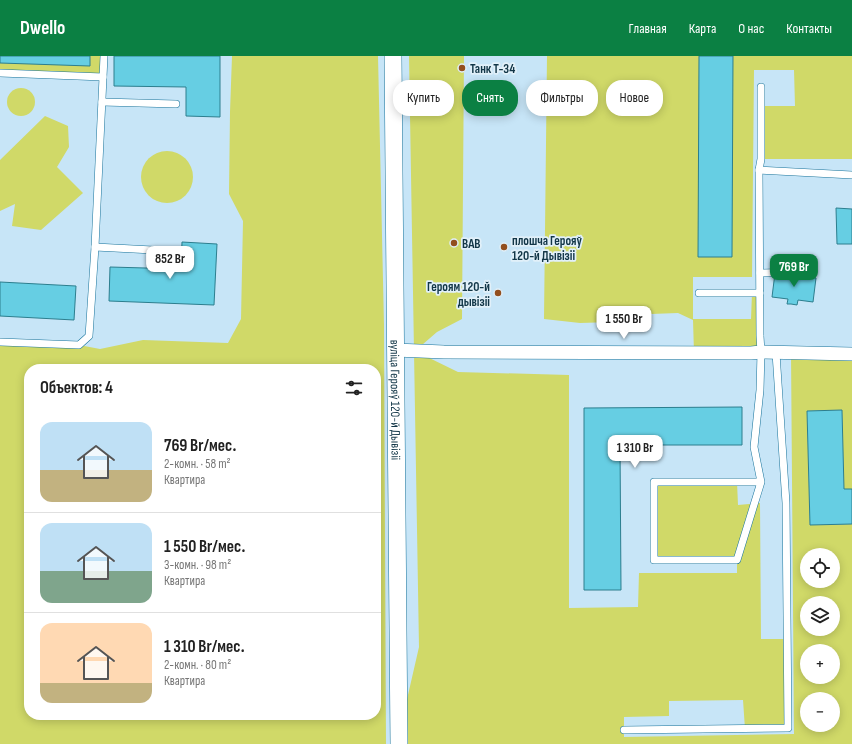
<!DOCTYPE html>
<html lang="ru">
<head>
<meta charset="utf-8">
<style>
	body { margin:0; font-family:"Sofia Sans Condensed",sans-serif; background:#f2f2f2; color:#222; height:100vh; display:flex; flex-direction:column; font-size:15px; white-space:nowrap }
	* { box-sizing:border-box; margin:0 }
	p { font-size:13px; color:#767676 }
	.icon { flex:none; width:22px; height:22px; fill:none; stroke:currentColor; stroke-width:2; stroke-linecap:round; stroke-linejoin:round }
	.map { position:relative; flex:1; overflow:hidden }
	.panel { position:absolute; left:24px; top:308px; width:357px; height:356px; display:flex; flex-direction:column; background:#fff; border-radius:16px; box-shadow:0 2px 10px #0003 }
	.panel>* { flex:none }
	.banner { position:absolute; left:393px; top:24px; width:380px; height:36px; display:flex; gap:8px }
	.fabs { position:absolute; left:800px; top:492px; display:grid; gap:8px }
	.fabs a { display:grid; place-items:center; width:40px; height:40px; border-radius:50%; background:#fff; box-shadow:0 2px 10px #0003; font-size:20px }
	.price { position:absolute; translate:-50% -34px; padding:0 9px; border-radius:8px; background:#fff; color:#222; font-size:13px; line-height:26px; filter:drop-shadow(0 1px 2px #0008) }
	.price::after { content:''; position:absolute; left:50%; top:24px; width:12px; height:9px; margin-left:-6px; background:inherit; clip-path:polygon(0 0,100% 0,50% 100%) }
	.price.on { background:#0b8043; color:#fff }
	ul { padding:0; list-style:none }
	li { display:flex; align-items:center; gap:12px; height:100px; padding:0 16px }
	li+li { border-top:1px solid #e0e0e0 }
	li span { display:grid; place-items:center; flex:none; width:112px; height:80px; border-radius:12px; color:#555 }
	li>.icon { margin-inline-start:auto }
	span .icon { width:48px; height:48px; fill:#fffc; stroke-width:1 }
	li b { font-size:17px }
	h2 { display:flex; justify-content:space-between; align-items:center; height:48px; padding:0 16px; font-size:17px }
	.pill { padding:0 14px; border-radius:16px; background:#fff; box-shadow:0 2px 10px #0003; font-size:14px; line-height:36px }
	.pill.on { background:#0b8043; color:#fff }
	header { display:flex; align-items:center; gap:24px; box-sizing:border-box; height:56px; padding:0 20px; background:#0b8043; color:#fff }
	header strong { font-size:19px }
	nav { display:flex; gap:22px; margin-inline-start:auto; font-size:14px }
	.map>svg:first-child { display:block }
	.green { fill:#d0d968; fill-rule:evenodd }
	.building { fill:#66cee3; stroke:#2c7e8e }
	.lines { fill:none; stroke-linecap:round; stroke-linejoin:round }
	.service-casing { stroke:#17739b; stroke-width:8 }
	.minor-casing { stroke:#17739b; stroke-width:14 }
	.tertiary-casing { stroke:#17739b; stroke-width:18 }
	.service { stroke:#fff; stroke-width:7 }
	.minor { stroke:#fff; stroke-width:13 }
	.tertiary { stroke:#fff; stroke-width:17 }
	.poi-dot { fill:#924f1f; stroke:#e1f0f9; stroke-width:1.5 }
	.labels { text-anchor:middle; stroke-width:3.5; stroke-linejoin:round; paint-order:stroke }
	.poi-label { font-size:13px; font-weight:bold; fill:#123647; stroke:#e1f0f9; text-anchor:start }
	.street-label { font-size:13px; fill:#123647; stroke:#e1f0f9 }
</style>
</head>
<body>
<header>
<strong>Dwello</strong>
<nav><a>Главная</a><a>Карта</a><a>О нас</a><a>Контакты</a></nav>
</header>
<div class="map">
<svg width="852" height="688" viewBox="0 0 852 688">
	<rect width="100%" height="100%" fill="#c7e5f7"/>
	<g class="green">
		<polygon points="0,0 104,0 104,18 0,15"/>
		<path d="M232,0H378L384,269L386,688H0V286L79,289L100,293L143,284L228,287L241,263L243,165L229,138L230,56ZM29,313H376V659H29Z"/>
		<path d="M409,0H464L462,263L437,276L415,295L458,316L569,319V552L638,551L639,517H737V504H654V426H737L738,449L760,447L761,583H787L788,672L745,673L743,644L669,645V660L624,661V681L794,678L791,296L852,298V433H844L842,354L807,355L810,469L852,468V688H407L405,652L419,591ZM807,499H833V525H807ZM807,547H833V573H807ZM807,595H833V621H807ZM807,643H833V669H807Z"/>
		<polygon points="547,0 852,0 852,103 761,103 761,50 795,50 794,14 754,14 752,221 693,221 693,263 751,263 752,237 760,237 761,296 694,297 693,264 678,257 651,258 613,266 580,267 544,263"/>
		<circle cx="21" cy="46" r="14"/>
		<polygon points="45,60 68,70 69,91 57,111 83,137 41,174 12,170 15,148 0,155 0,104"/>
		<circle cx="167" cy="121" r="26"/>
	</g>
	<g class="building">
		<polygon points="0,0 90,0 90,10 0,7"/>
		<polygon points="114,0 220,0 220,61 186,60 186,31 114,30"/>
		<polygon points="699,0 733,0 732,201 698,201"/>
		<polygon points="836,152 852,153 852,188 837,188"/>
		<polygon points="182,186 217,188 214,249 109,245 110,211 181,213"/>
		<polygon points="775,217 816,222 813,246 798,244 797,249 791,248 787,248 788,243 772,241"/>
		<polygon points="0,226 76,230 74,264 0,260"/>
		<polygon points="742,351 742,389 620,389 621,534 584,534 584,352"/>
		<polygon points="842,354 844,433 852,433 852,468 810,469 807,355"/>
	</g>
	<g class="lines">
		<g class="service-casing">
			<g id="service">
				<polyline points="0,17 103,21"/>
				<polyline points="102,46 176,48"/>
				<polyline points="759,114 852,119"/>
				<polyline points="95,191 172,195"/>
				<polyline points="760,217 796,216"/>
				<polyline points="699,237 760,237"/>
				<polyline points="0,286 79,289 89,280 95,191 104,0"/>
				<polyline points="761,426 654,426 654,504 737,504 761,426 754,391 760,334 761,296 760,280 759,114 761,103 761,31"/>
				<polyline points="624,674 788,672 786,447 776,297"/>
			</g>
		</g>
		<g class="minor-casing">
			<polyline id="minor" points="395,294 444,296 751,297 761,296 852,298"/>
		</g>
		<g class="tertiary-casing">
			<g id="tertiary">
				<path id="s1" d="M393,0L399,688"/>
			</g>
		</g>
		<use href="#service" class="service"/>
		<use href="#minor" class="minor"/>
		<use href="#tertiary" class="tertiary"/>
	</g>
	<g class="poi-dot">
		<circle cx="462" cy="12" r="4"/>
		<circle cx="454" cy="187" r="4"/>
		<circle cx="504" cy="191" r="4"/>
		<circle cx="498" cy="237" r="4"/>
	</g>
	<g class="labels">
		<g class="poi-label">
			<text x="470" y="17">Танк Т-34</text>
			<text x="512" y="189">плошча Герояў<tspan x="512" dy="15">120-й Дывізіі</tspan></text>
			<text x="462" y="192">ВАВ</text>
			<text x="490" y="235" text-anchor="end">Героям 120-й<tspan x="490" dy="15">дывізіі</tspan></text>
		</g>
		<g class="street-label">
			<text dy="5" stroke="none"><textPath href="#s1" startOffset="344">вуліца Герояў 120-й Дывізіі</textPath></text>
		</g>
	</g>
</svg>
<div class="fabs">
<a><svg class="icon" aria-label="locate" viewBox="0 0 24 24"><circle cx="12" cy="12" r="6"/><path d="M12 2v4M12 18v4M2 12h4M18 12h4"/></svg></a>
<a><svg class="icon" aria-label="layers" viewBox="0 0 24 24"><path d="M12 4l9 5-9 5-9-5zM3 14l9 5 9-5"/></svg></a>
<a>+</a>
<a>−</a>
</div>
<b class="price" style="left:170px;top:224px">852 Br</b>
<b class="price on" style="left:794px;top:232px">769 Br</b>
<b class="price" style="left:624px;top:284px">1 550 Br</b>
<b class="price" style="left:635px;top:413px">1 310 Br</b>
<div class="banner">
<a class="pill">Купить</a>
<a class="pill on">Снять</a>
<a class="pill">Фильтры</a>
<a class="pill">Новое</a>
</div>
<section class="panel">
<h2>Объектов: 4<svg class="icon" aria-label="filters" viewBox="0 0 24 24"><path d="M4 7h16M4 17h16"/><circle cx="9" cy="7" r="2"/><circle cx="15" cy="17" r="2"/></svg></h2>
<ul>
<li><span style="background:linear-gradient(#bfe0f5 60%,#c2b280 0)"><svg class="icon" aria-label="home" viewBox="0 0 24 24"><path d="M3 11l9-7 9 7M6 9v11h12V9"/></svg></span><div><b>769 Br/мес.</b><p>2-комн. · 58 m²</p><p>Квартира</p></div></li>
<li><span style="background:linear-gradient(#bfe0f5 60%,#7fa58c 0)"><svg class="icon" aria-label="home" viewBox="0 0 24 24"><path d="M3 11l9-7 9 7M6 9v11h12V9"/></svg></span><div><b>1 550 Br/мес.</b><p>3-комн. · 98 m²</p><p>Квартира</p></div></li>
<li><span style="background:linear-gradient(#ffd9b3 75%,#c2b280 0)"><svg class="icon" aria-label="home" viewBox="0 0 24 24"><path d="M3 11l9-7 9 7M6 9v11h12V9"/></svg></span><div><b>1 310 Br/мес.</b><p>2-комн. · 80 m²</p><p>Квартира</p></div></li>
</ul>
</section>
</div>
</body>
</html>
